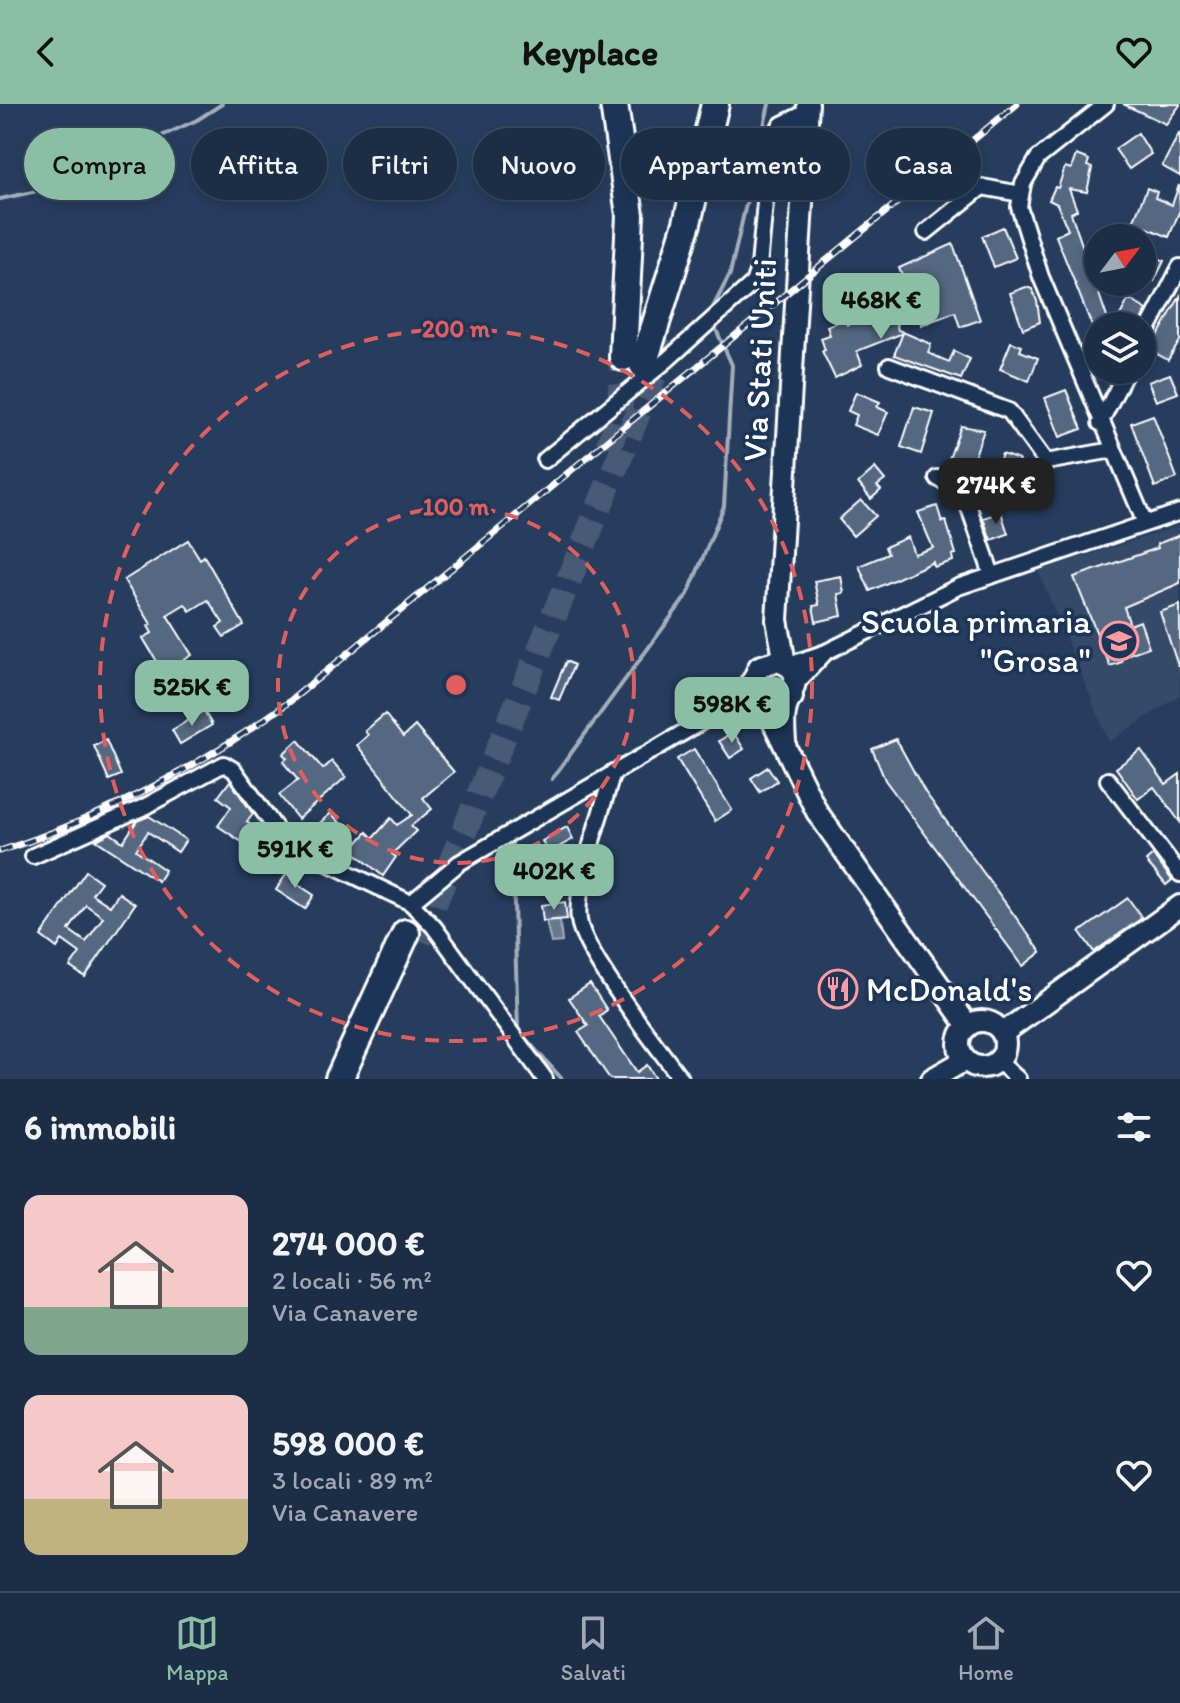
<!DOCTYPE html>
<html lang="it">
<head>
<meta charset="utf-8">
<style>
	body { margin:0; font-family:Itim,sans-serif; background:#25364d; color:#f1f3f6; height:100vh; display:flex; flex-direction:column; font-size:30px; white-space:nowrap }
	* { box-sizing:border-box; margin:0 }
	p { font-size:26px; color:#a0a8b3 }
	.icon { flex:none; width:44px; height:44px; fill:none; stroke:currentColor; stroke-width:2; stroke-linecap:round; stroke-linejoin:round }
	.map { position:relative; height:975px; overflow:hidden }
	.details { display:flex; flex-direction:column; background:#1c2e46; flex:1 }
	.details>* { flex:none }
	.top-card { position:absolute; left:24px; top:24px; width:1132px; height:72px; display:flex; gap:16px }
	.needle { width:52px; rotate:58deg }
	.buttons { position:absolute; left:1084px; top:120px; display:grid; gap:16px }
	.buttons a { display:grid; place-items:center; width:72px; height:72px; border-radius:50%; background:#1c2e46; box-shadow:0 4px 12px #0003,0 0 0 2px #3a4a5f; font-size:40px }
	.price { position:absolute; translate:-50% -68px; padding:0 18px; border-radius:16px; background:#8abfa5; color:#111; font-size:26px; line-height:52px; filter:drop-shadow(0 2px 4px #0008) }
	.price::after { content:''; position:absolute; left:50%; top:48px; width:24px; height:18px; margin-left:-12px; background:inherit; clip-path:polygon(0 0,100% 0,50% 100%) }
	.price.current { background:#222; color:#fff }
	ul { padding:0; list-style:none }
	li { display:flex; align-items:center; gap:24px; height:200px; padding:0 24px }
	li span { display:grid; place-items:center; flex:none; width:224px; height:160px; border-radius:16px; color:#555 }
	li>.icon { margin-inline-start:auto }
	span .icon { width:96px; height:96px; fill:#fffc; stroke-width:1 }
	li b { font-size:34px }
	h2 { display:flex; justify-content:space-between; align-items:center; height:96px; padding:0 24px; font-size:34px }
	.tag { padding:0 28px; border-radius:36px; background:#1c2e46; box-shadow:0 4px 12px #0003,0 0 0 2px #3a4a5f; font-size:28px; line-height:72px }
	.tag.current { background:#8abfa5; color:#111 }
	header { display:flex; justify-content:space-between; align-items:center; height:104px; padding:0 24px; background:#8abfa5; color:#111; font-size:36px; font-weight:700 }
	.menu { display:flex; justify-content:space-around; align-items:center; height:112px; border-top:2px solid #3a4a5f; background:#1c2e46; font-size:22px; color:#a0a8b3 }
	.menu a { display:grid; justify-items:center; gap:4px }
	.menu .current { color:#8abfa5 }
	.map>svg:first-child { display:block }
	.built { fill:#344a68 }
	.water { fill:#67788e; stroke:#a4aebb; stroke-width:2 }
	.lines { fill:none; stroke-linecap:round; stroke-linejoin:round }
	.stream { stroke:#a4aebb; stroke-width:4 }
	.building { fill:#556781; stroke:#fff; stroke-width:2; fill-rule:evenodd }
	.highway-tunnel { stroke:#475a76; stroke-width:26; stroke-dasharray:26 13; stroke-linecap:butt }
	.street-casing { stroke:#fff; stroke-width:20 }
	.secondary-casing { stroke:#fff; stroke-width:26 }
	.highway-casing { stroke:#fff; stroke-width:32 }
	.street { stroke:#1d3557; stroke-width:14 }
	.secondary { stroke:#1d3557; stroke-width:20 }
	.highway { stroke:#1d3557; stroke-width:26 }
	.rail-casing { stroke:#fff; stroke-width:7 }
	.rail { stroke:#1d3557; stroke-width:4; stroke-dasharray:12; stroke-linecap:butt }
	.ring { fill:none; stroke:#e05e5e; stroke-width:4; stroke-dasharray:14 10 }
	.labels { text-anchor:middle; stroke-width:7; stroke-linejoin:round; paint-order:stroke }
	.street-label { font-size:34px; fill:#fff; stroke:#1d3557 }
	.poi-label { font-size:34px; fill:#fff; stroke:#1d3557; text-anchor:end }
	.centre { fill:#e05e5e; stroke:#1d3557; stroke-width:4 }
	.ring-label { font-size:24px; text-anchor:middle; font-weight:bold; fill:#e05e5e; stroke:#1d3557; stroke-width:7; stroke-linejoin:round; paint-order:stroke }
</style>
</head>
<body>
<header><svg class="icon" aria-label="back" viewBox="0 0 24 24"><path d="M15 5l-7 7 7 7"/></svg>Keyplace<svg class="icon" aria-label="heart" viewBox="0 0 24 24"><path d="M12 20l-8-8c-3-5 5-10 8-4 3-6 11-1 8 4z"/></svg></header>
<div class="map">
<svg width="1180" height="975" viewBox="0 0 1180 975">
	<rect width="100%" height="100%" fill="#263d5e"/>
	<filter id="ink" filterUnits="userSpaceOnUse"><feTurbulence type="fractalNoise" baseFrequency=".0125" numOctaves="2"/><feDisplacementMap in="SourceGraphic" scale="16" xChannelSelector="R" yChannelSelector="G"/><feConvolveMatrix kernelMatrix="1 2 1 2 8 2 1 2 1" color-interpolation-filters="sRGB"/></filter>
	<g filter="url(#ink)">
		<polygon class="built" points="1180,422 1180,501 1160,508 1180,567 1180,591 1109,638 1038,467"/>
		<polygon class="water" points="560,816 562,838 551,839 546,817"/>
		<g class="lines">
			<g class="stream">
				<polyline points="0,95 37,87 86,53 146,39 197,16 222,0"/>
				<polyline points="709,211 730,170 769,0"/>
				<polyline points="552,675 688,490 724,402 732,261 713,219"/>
				<polyline points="512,738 518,926 562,975"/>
			</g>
		</g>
		<g class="building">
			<polygon points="1123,0 1180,0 1180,1 1166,20"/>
			<polygon points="1180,28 1180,72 1162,62"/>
			<polygon points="1138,29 1151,50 1129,65 1115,45"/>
			<polygon points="1076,51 1089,56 1087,62 1092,64 1087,88 1069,85 1077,106 1071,109 1110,222 1092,222 1056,132 1068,126 1057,100 1049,96 1055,83 1058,84 1065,63 1071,65"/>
			<polygon points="1179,81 1180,106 1169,133 1133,118 1147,84 1157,88 1155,94 1172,101"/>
			<polygon points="1003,123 1016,154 994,163 982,132"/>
			<polygon points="953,140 980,216 960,223 955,208 922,221 899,164"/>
			<polygon points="1142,145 1164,157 1154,177 1142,170"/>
			<polygon points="1026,183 1032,185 1037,197 1040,218 1023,225 1010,189"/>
			<polygon points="886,184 898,226 931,240 928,249 949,258 954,247 970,255 961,275 894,251 903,229 857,247 862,261 835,274 822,247 825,246 821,234 830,231 827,222 845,215 847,221 868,212 861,194"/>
			<polygon points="1180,192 1180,237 1168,256 1150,246"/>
			<polygon points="1129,195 1147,206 1138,222 1114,222"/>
			<polygon points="1011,238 1022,242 1020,247 1038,254 1029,277 1000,265"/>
			<polygon points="1170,270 1178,289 1156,297 1148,278"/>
			<polygon points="1066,286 1082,325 1060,333 1045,294"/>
			<polygon points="856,288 880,298 877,303 888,308 878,331 853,321 857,311 848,307"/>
			<polygon points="914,303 934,309 921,350 901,343"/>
			<polygon points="1153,311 1177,374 1155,383 1131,319"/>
			<polygon points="961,322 984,326 968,371 946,363"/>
			<polygon points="1002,350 1019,356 1017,361 1038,369 1031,390 992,375"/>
			<polygon points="875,364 885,376 877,382 881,386 871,395 858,379"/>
			<polygon points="861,396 876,412 853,432 839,415"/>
			<polygon points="937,402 942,418 946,417 956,450 952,451 953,457 934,463 933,458 870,487 859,462 888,450 885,443 908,433 914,450 933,444 918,408"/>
			<polygon points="1001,408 1008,430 991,436 983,414"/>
			<polygon points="1180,431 1180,479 1124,503 1130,521 1140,517 1149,543 1120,553 1122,558 1110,562 1074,473 1158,444 1157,440"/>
			<polygon points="188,436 200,455 204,452 244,521 224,533 217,523 223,519 208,496 190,507 185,500 167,511 192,551 164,569 143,534 152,529 148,522 151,520 124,476"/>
			<polygon points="841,472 844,489 838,490 842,512 816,518 813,502 819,501 814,477"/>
			<polygon points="1180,501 1180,562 1178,562 1160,508"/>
			<polygon points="566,557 574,561 559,596 551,593"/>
			<polygon points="204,607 212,621 180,640 172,626"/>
			<polygon points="385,610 403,633 415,622 454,668 423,694 432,705 411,722 416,727 392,750 396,753 383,772 338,735 329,744 312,726 331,709 358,738 367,728 373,734 391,714 397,721 412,711 357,641 368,631 365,627"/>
			<polygon points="733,628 744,645 730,654 719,637"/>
			<polygon points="896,635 925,688 1041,848 1023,862 885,676 872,645"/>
			<polygon points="106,636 121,671 109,676 94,642"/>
			<polygon points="298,636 323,665 332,657 346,673 298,715 279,691 298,676 283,658 287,654 283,650"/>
			<polygon points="694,645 732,706 715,717 677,655"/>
			<polygon points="1141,646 1166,680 1180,670 1180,718 1154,683 1138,695 1116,664"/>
			<polygon points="768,663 777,677 760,688 751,674"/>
			<polygon points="230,677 253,710 247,718 251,721 248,724 256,729 248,742 218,722 231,703 218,693"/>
			<polygon points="149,712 186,736 178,748 148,728 136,746 165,766 158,777 96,736 110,729 123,738 137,717"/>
			<polygon points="567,723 573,735 557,744 568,762 544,776 537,764 553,755 542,737"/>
			<polygon points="1153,751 1172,776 1166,781 1146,757"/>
			<polygon points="290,764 299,770 294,778 314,791 305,805 276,786"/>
			<path d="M86,767L101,778L92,790L110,802L119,789L135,800L85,873L70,863L80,849L62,836L57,844L41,832ZM86,801L103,813L86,838L69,826Z"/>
			<polygon points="1128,794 1142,814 1094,848 1080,828"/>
			<polygon points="565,798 567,815 543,817 541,801"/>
			<polygon points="590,880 607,906 599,912 637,968 647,961 656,975 610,975 578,928 588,922 569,894"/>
		</g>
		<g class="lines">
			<g class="highway-tunnel">
				<polyline points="608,343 619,316 623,253"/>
				<polyline points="419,836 671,230"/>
			</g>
			<g class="street-casing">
				<g id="street">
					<polyline points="1106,0 1038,54 1023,80 1019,103 1041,173 1145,419"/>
					<polyline points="926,128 982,83 1021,90"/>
					<polyline points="1142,237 1180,163"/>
					<polyline points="889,262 1009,307 1046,358 1113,346"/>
					<polyline points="1100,319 1127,266"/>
					<polyline points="545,356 667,256 753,179 759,162 771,35 782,20 807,8"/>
					<polyline points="937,374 962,387 966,395 992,471"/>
					<polyline points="788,561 826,548 958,483 1180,408"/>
					<polyline points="797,579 824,550"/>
					<path d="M613,668C603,704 574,782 579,816C583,849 658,943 681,975"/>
					<polyline points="1108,676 1180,770"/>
					<polyline points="33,752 144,703 224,660 234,666 286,739 411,799 434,823 545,975"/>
					<polyline points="411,799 459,759 722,606 754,571"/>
					<polyline points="998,957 1018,975"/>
				</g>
			</g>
			<g class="secondary-casing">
				<g id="secondary">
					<polyline points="785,559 777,516 808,0"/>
					<polyline points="763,597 817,708 968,922"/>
					<path d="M785,637C784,626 783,614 786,604C792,584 807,567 778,557L759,563L752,579L760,595L775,601L792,593"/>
					<circle cx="982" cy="940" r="23"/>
					<polyline points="1003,929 1180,802"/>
					<polyline points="932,975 965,956"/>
				</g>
			</g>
			<g class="highway-casing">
				<g id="highway">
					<polyline points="614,0 630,111 623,253"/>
					<polyline points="643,261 687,119 715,0"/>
					<polyline points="339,975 406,829"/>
				</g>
			</g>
			<use href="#street" class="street"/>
			<use href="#secondary" class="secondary"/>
			<use href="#highway" class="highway"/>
			<g class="rail-casing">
				<path id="rail" d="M0,747C106,713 199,663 289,598L1017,0"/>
			</g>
			<use href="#rail" class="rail"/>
		</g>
	</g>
	<g class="ring">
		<circle cx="456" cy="581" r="178"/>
		<circle cx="456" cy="581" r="356"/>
	</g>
	<defs>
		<g id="school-ring" transform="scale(2)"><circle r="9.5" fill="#1d3557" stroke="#ff9aa2" stroke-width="1.5"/><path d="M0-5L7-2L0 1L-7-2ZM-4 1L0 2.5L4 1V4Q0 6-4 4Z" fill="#ff9aa2"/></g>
		<g id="restaurant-ring" transform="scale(2)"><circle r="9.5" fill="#1d3557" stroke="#ff9aa2" stroke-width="1.5"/><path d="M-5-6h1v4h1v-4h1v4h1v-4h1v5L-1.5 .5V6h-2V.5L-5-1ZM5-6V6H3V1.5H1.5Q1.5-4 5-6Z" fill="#ff9aa2"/></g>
	</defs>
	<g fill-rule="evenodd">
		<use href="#school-ring" x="1119" y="537"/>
		<use href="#restaurant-ring" x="838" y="885"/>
	</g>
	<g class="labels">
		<g class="street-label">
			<text transform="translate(759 256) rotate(-87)" y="12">Via Stati Uniti</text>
		</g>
		<g class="poi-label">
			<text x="1091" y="529">Scuola primaria<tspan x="1091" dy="39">"Grosa"</tspan></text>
			<text x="866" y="897" text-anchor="start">McDonald's</text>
		</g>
	</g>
	<circle cx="456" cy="581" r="12" class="centre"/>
	<g class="ring-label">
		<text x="456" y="233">200 m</text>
		<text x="456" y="411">100 m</text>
	</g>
</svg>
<div class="buttons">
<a><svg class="needle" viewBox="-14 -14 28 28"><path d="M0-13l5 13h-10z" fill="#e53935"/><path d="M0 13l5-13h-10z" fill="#a0a8b3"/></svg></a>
<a><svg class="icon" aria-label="layers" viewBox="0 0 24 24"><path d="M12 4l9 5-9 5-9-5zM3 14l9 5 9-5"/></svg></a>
</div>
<b class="price" style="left:881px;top:237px">468K €</b>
<b class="price current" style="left:996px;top:422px">274K €</b>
<b class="price" style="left:192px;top:624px">525K €</b>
<b class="price" style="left:732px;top:641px">598K €</b>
<b class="price" style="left:295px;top:786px">591K €</b>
<b class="price" style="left:554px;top:808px">402K €</b>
<div class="top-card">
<a class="tag current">Compra</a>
<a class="tag">Affitta</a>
<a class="tag">Filtri</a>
<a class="tag">Nuovo</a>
<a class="tag">Appartamento</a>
<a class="tag">Casa</a>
</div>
</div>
<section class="details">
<h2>6 immobili<svg class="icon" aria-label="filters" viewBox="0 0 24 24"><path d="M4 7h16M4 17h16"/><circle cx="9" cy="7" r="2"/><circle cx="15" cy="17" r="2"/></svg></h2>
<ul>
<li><span style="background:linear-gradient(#f6c9c9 70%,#7fa58c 0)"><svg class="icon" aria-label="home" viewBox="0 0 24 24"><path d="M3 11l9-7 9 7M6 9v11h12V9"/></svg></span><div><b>274 000 €</b><p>2 locali · 56 m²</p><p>Via Canavere</p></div><svg class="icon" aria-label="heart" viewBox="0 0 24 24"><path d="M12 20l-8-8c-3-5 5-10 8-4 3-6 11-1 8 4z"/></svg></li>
<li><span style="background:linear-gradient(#f6c9c9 65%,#c2b280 0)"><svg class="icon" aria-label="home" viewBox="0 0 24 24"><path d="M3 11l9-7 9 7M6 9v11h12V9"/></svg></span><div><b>598 000 €</b><p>3 locali · 89 m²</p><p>Via Canavere</p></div><svg class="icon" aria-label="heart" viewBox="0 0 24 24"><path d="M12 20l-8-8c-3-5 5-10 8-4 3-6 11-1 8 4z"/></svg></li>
</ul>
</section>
<nav class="menu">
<a class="current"><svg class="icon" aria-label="map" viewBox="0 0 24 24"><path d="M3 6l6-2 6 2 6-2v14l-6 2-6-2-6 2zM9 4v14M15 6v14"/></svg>Mappa</a>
<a><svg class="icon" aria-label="saved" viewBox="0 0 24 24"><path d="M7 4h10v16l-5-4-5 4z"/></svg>Salvati</a>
<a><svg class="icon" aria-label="home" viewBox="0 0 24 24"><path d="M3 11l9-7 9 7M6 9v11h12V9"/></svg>Home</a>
</nav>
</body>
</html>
